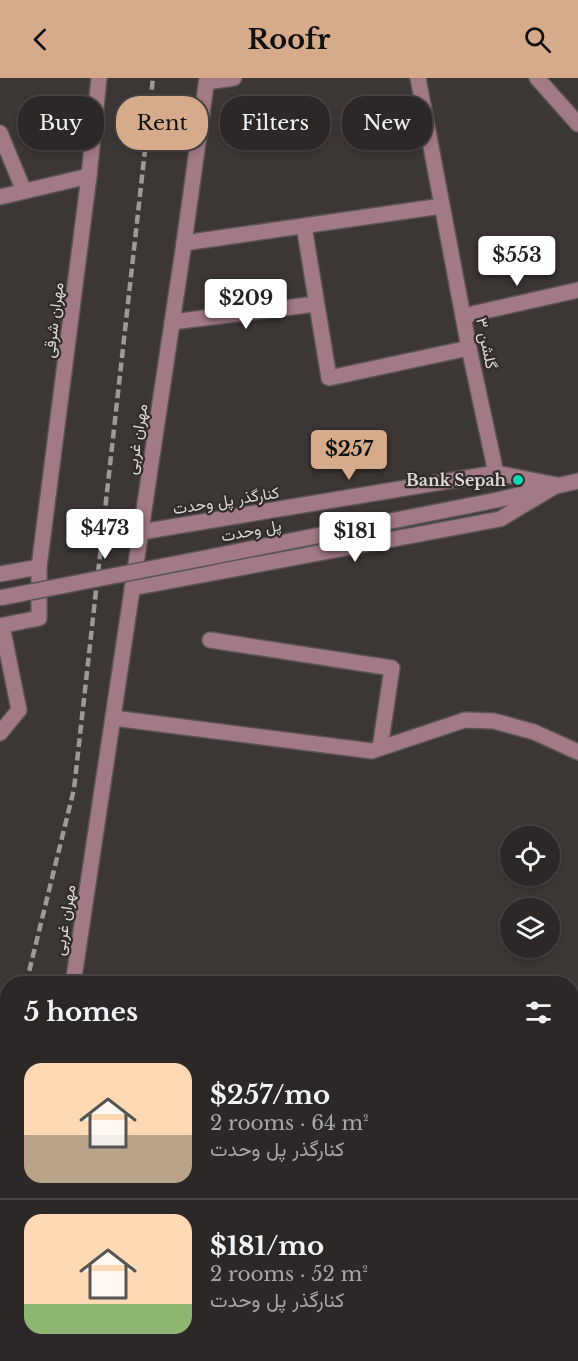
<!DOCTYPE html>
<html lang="en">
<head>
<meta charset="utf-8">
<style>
	body { margin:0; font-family:"Libre Baskerville",Vazirmatn,serif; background:#353030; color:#f1f3f6; height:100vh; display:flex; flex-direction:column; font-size:22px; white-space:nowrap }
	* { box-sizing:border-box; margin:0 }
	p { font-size:20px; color:#a7a6a8 }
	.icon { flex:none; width:33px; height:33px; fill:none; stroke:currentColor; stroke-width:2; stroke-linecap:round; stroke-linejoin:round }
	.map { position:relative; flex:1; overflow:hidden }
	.sheet { position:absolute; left:0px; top:898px; width:579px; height:386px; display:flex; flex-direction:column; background:#2d2828; border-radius:24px 24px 0 0; box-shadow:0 3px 9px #0003,0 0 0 2px #484445 }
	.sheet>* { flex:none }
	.hud { position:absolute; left:18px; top:18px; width:543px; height:54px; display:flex; gap:12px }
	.fabs { position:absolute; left:500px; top:748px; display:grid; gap:12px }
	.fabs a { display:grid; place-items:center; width:60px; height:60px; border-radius:50%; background:#2d2828; box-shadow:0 3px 9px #0003,0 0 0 2px #484445; font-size:30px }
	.price { position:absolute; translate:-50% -51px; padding:0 14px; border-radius:6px; background:#fff; color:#222; font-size:20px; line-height:39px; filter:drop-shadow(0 2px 3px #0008) }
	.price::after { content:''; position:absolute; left:50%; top:36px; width:18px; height:14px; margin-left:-9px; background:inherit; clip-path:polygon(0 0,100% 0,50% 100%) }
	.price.on { background:#d6ab8b; color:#111 }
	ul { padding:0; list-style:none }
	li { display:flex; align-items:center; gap:18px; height:150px; padding:0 24px }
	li+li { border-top:2px solid #484445 }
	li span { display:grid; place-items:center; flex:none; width:168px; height:120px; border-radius:18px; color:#555 }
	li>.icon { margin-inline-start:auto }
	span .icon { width:72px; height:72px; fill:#fffc; stroke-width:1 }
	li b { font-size:26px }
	h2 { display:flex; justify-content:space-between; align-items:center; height:72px; padding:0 24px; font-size:26px }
	.chip { padding:0 21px; border-radius:24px; background:#2d2828; box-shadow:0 3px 9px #0003,0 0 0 2px #484445; font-size:21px; line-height:54px }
	.chip.on { background:#d6ab8b; color:#111 }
	header { display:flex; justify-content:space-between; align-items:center; height:78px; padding:0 24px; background:#d6ab8b; color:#111; font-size:27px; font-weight:800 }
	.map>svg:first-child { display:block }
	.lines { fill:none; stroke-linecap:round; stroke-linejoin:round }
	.minor-casing { stroke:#595352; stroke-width:18 }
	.minor { stroke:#a27986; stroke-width:15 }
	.rail { stroke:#9e9a99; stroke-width:4.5; stroke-dasharray:9 4.5; stroke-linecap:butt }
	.minor-bridge-casing { stroke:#595352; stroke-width:18; stroke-linecap:butt }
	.minor-bridge { stroke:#a27986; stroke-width:15 }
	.poi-dot { fill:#0ad5b5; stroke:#322c2b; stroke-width:2 }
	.labels { text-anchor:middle; stroke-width:4.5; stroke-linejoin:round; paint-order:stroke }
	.street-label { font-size:16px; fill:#dcd8d7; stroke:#322c2b }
	.poi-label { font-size:16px; font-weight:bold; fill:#dcd8d7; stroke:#322c2b; text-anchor:end }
</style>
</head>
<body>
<header><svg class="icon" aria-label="back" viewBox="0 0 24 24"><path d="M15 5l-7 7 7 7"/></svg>Roofr<svg class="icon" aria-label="search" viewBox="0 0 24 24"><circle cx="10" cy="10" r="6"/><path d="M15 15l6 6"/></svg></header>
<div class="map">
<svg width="578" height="1283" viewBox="0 0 578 1283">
	<rect width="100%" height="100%" fill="#3c3635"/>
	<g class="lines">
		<g class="minor-casing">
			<g id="minor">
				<polyline points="418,0 469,270 496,395"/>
				<polyline points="537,0 578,46"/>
				<polyline points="207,4 234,0"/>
				<polyline points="0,55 24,113"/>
				<polyline points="0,119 89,98"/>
				<polyline points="304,148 329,300 469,270"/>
				<polyline points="184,165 442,128"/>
				<polyline points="463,238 578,212"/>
				<polyline points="172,244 316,226"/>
				<polyline points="141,454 496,395 557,407"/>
				<polyline points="215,478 497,422 578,403"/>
				<polyline points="0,496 39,489"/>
				<polyline points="132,510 500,441 557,407"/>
				<polyline points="0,548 39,540 39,489 89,98 99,0"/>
				<polyline points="210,562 392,590 380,670"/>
				<polyline points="113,640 372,673 465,642 494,643 534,654 578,674"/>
				<polyline points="0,655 19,632 2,548"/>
				<polyline points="73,906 184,165 207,0"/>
				<polyline points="572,988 578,989"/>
				<polyline points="572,1084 578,1085"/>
				<polyline points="577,1283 578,1271"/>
			</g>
		</g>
		<use href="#minor" class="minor"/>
		<g class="rail">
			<polyline points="26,906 74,711 153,0"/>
			<polyline points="0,1005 8,977"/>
			<polyline points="0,1070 8,1021"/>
		</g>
		<g class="minor-bridge-casing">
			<polyline id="minor-bridge" points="0,520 215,478"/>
		</g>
		<use href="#minor-bridge" class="minor-bridge"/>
	</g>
	<circle class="poi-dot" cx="518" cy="402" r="6"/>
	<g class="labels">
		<g class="street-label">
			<text transform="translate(53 242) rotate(-83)" y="6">مهران شرقی</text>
			<text transform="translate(487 265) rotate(78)" y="6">گلشن ۳</text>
			<text transform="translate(136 361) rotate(-81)" y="6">مهران غربی</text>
			<text transform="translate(226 422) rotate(-9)" y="6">کنارگذر پل وحدت</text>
			<text transform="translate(251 452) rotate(-11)" y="6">پل وحدت</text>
			<text transform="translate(64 842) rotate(-81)" y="6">مهران غربی</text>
		</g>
		<g class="poi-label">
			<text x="506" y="408">Bank Sepah</text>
		</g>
	</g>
</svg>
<div class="fabs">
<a><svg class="icon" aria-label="locate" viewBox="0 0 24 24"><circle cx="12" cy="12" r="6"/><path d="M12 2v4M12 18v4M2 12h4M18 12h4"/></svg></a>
<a><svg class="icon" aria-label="layers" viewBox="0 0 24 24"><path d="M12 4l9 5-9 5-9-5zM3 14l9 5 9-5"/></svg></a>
</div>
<b class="price" style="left:517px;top:209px">$553</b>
<b class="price" style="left:246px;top:252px">$209</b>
<b class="price on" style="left:349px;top:403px">$257</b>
<b class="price" style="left:105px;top:482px">$473</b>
<b class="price" style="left:355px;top:485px">$181</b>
<div class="hud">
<a class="chip">Buy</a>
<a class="chip on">Rent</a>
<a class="chip">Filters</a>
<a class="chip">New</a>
</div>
<section class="sheet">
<h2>5 homes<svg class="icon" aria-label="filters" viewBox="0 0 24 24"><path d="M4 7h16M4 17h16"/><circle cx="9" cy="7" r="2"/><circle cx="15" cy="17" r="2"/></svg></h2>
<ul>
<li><span style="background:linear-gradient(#ffd9b3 60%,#b9a48a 0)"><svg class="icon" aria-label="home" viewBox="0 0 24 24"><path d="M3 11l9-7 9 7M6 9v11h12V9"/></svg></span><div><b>$257/mo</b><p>2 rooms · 64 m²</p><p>کنارگذر پل وحدت</p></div></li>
<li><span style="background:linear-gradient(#ffd9b3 75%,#8fb573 0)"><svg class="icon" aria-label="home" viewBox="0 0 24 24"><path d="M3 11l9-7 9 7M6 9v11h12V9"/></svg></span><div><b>$181/mo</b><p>2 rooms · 52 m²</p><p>کنارگذر پل وحدت</p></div></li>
</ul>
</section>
</div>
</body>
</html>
